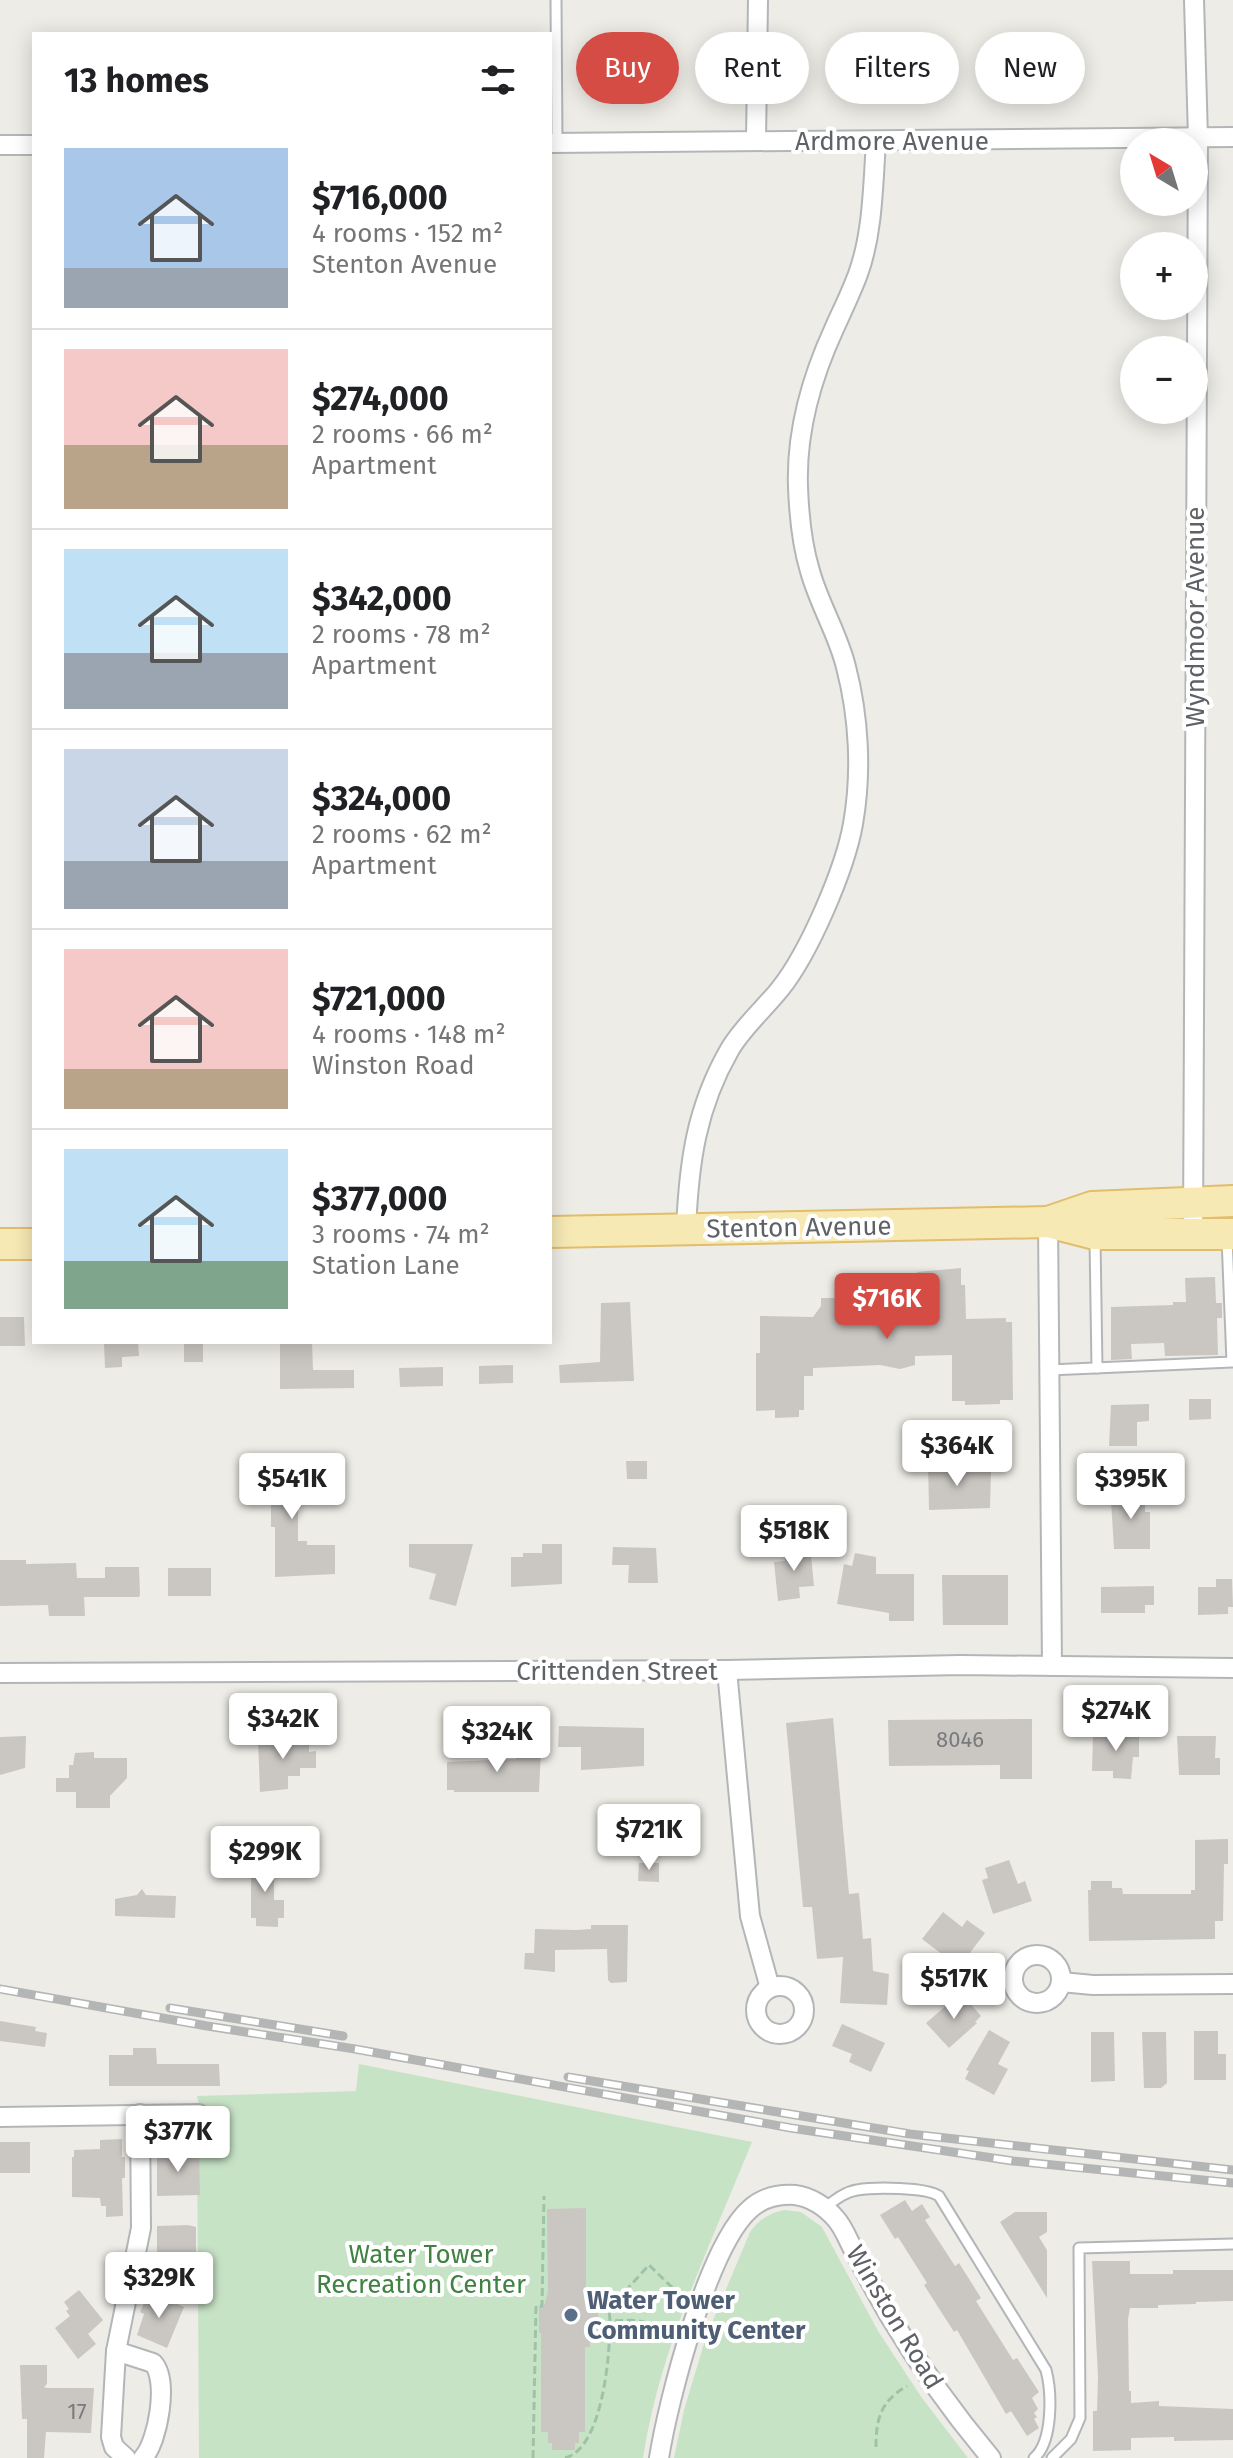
<!DOCTYPE html>
<html lang="en">
<head>
<meta charset="utf-8">
<style>
	body { margin:0; font-family:"Fira Sans",sans-serif; background:#f2f2f2; color:#202124; height:100vh; display:flex; flex-direction:column; font-size:30px; white-space:nowrap }
	* { box-sizing:border-box; margin:0 }
	p { font-size:26px; color:#757577 }
	.icon { flex:none; width:44px; height:44px; fill:none; stroke:currentColor; stroke-width:2; stroke-linecap:round; stroke-linejoin:round }
	.map { position:relative; flex:1; overflow:hidden }
	.details { position:absolute; left:32px; top:32px; width:520px; height:1312px; display:flex; flex-direction:column; background:#fff; border-radius:0px; box-shadow:0 4px 20px #0003 }
	.details>* { flex:none }
	.top-card { position:absolute; left:576px; top:32px; width:536px; height:72px; display:flex; gap:16px }
	.needle { width:52px; rotate:322deg }
	.fabs { position:absolute; left:1120px; top:128px; display:grid; gap:16px }
	.fabs a { display:grid; place-items:center; width:88px; height:88px; border-radius:50%; background:#fff; box-shadow:0 4px 20px #0003; font-size:40px }
	.price { position:absolute; translate:-50% -68px; padding:0 18px; border-radius:8px; background:#fff; color:#222; font-size:26px; line-height:52px; filter:drop-shadow(0 2px 4px #0008) }
	.price::after { content:''; position:absolute; left:50%; top:48px; width:24px; height:18px; margin-left:-12px; background:inherit; clip-path:polygon(0 0,100% 0,50% 100%) }
	.price.active { background:#d54c45; color:#fff }
	ul { padding:0; list-style:none }
	li { display:flex; align-items:center; gap:24px; height:200px; padding:0 32px }
	li+li { border-top:2px solid #e0e0e0 }
	li span { display:grid; place-items:center; flex:none; width:224px; height:160px; border-radius:0px; color:#555 }
	li>.icon { margin-inline-start:auto }
	span .icon { width:96px; height:96px; fill:#fffc; stroke-width:1 }
	li b { font-size:34px }
	h2 { display:flex; justify-content:space-between; align-items:center; height:96px; padding:0 32px; font-size:34px }
	.pill { padding:0 28px; border-radius:36px; background:#fff; box-shadow:0 4px 20px #0003; font-size:28px; line-height:72px }
	.pill.active { background:#d54c45; color:#fff }
	.map>svg:first-child { display:block }
	.green { fill:#c7e3c6 }
	.building { fill:#cac7c3 }
	.lines { fill:none; stroke-linecap:round; stroke-linejoin:round }
	.lane-casing { stroke:#b3b6b9; stroke-width:13 }
	.street-casing { stroke:#b3b6b9; stroke-width:22 }
	.primary-casing { stroke:#e1bd6c; stroke-width:34 }
	.path { stroke:#9fc3a9; stroke-width:3; stroke-dasharray:8 4; stroke-linecap:butt }
	.lane { stroke:#fff; stroke-width:9 }
	.street { stroke:#fff; stroke-width:18 }
	.primary { stroke:#f6e9b4; stroke-width:30 }
	.rail-casing { stroke:#b4b5b5; stroke-width:9 }
	.rail { stroke:#fff; stroke-width:6; stroke-dasharray:18; stroke-linecap:butt }
	.service-dot { fill:#5c6f8a; stroke:#fff; stroke-width:3 }
	.labels { text-anchor:middle; stroke-width:8; stroke-linejoin:round; paint-order:stroke }
	.number-label { font-size:22px; fill:#797a7c }
	.street-label { font-size:26px; fill:#5e6165; stroke:#fff }
	.park-label { font-size:26px; fill:#408241; stroke:#fff }
	.service-label { font-size:26px; font-weight:bold; fill:#4e5e75; stroke:#fff; text-anchor:start }
</style>
</head>
<body>
<div class="map">
<svg width="1233" height="2458" viewBox="0 0 1233 2458">
	<rect width="100%" height="100%" fill="#eeece6"/>
	<g class="green">
		<path d="M359,2064L752,2142C710,2246 660,2347 643,2458H199L197,2126L201,2114L197,2096L356,2091Z"/>
		<path d="M784,2210L801,2212L822,2227L878,2331L922,2398L968,2458H674L684,2410L706,2337L750,2232C760,2219 768,2214 784,2210Z"/>
	</g>
	<g class="building">
		<polygon points="961,1268 961,1285 965,1285 966,1319 1006,1318 1006,1322 1012,1322 1013,1400 1000,1400 1000,1404 965,1405 965,1401 952,1401 952,1355 915,1356 915,1365 900,1369 880,1365 813,1368 813,1376 804,1376 804,1410 799,1410 799,1417 775,1418 775,1410 756,1411 756,1353 760,1353 760,1316 813,1317 821,1306 821,1298 836,1298 836,1305 866,1304 866,1279 917,1277 917,1272"/>
		<polygon points="1215,1277 1216,1303 1222,1303 1222,1318 1217,1318 1218,1355 1165,1356 1164,1343 1131,1344 1132,1359 1111,1360 1111,1307 1173,1305 1173,1302 1186,1302 1185,1278"/>
		<polygon points="630,1302 634,1381 560,1383 559,1365 600,1362 601,1303"/>
		<polygon points="0,1317 24,1317 25,1346 0,1346"/>
		<polygon points="104,1342 138,1342 139,1356 122,1357 122,1367 105,1368"/>
		<rect x="184" y="1342" width="19" height="20"/>
		<polygon points="280,1342 312,1342 313,1370 354,1370 354,1388 280,1389"/>
		<polygon points="513,1365 513,1383 479,1384 479,1366"/>
		<polygon points="443,1367 443,1386 400,1387 399,1368"/>
		<polygon points="1189,1399 1211,1399 1211,1419 1189,1420"/>
		<polygon points="1149,1404 1149,1421 1137,1422 1137,1446 1109,1446 1111,1405"/>
		<polygon points="285,1461 285,1464 314,1464 314,1482 298,1482 298,1541 307,1541 307,1545 335,1545 335,1574 275,1577 275,1527 271,1527 271,1484 251,1484 251,1462"/>
		<polygon points="626,1461 647,1461 647,1479 627,1479"/>
		<polygon points="928,1462 949,1462 949,1468 956,1468 956,1472 991,1472 990,1508 929,1510"/>
		<polygon points="1125,1486 1145,1486 1145,1512 1150,1512 1150,1549 1114,1549 1111,1501 1125,1501"/>
		<polygon points="409,1544 473,1544 456,1606 429,1599 436,1574 409,1567"/>
		<polygon points="542,1544 562,1544 562,1584 511,1587 511,1557 523,1557 523,1553 542,1553"/>
		<polygon points="810,1545 814,1586 799,1587 800,1598 778,1601 774,1562 785,1561 784,1548"/>
		<polygon points="613,1547 656,1548 658,1583 628,1583 629,1565 612,1565"/>
		<polygon points="855,1553 876,1557 876,1574 914,1574 914,1621 889,1621 889,1613 837,1604 844,1564 852,1566"/>
		<polygon points="0,1560 26,1560 26,1564 76,1563 77,1578 105,1578 105,1567 139,1567 140,1595 139,1597 84,1597 85,1616 49,1616 48,1605 0,1606"/>
		<rect x="168" y="1568" width="43" height="28"/>
		<polygon points="942,1575 1008,1575 1008,1625 943,1625"/>
		<polygon points="1216,1579 1232,1579 1233,1607 1228,1607 1228,1614 1198,1615 1198,1587 1216,1587"/>
		<polygon points="1154,1586 1154,1605 1145,1605 1145,1613 1101,1613 1101,1587"/>
		<polygon points="833,1718 849,1894 859,1893 863,1939 871,1938 873,1971 889,1974 887,2005 840,2003 843,1957 817,1959 812,1907 803,1907 786,1723"/>
		<polygon points="1032,1719 1032,1779 1000,1779 1000,1765 889,1766 888,1720"/>
		<polygon points="559,1726 644,1728 644,1766 581,1770 581,1747 558,1747"/>
		<polygon points="1112,1732 1139,1732 1139,1757 1133,1757 1131,1779 1113,1778 1113,1771 1092,1771 1093,1735 1110,1735"/>
		<polygon points="275,1735 297,1735 297,1740 309,1739 309,1752 316,1751 316,1768 300,1768 300,1776 288,1776 288,1789 260,1792 258,1740 275,1740"/>
		<polygon points="26,1736 25,1768 0,1775 0,1737"/>
		<polygon points="1177,1736 1216,1736 1215,1758 1220,1758 1220,1775 1179,1775"/>
		<polygon points="516,1750 541,1750 539,1792 454,1792 454,1790 447,1790 447,1762 516,1759"/>
		<polygon points="94,1752 94,1758 127,1758 127,1778 110,1796 110,1808 76,1808 76,1792 56,1792 56,1778 69,1778 69,1765 73,1765 75,1753"/>
		<polygon points="602,1809 638,1809 638,1852 602,1853"/>
		<polygon points="1228,1839 1228,1864 1224,1864 1223,1921 1215,1921 1215,1939 1089,1941 1088,1890 1091,1890 1091,1881 1112,1881 1112,1888 1122,1888 1123,1894 1191,1894 1191,1890 1195,1890 1195,1840"/>
		<polygon points="251,1859 274,1859 274,1900 284,1900 284,1918 278,1918 278,1927 256,1926 256,1918 251,1918"/>
		<polygon points="1009,1860 1018,1884 1025,1881 1032,1901 993,1914 982,1880 988,1878 985,1868"/>
		<polygon points="639,1863 659,1863 659,1882 638,1881"/>
		<polygon points="142,1889 146,1895 176,1896 175,1918 115,1916 115,1899 137,1895"/>
		<polygon points="943,1912 962,1927 967,1920 985,1933 959,1967 922,1939"/>
		<polygon points="591,1925 628,1925 627,1982 611,1983 608,1980 607,1949 555,1950 555,1972 524,1969 525,1953 534,1953 535,1929 576,1930 591,1929"/>
		<polygon points="961,1993 981,2016 975,2022 977,2023 949,2048 926,2023"/>
		<polygon points="0,2021 36,2027 35,2031 47,2033 45,2047 0,2041"/>
		<polygon points="842,2024 885,2043 871,2072 849,2062 852,2054 832,2046"/>
		<polygon points="989,2030 1010,2042 998,2064 1008,2069 994,2095 965,2079 969,2071 966,2070"/>
		<polygon points="1194,2031 1218,2031 1218,2054 1226,2054 1226,2080 1194,2080"/>
		<polygon points="1091,2032 1114,2032 1115,2081 1091,2082"/>
		<polygon points="1142,2032 1166,2032 1167,2083 1161,2088 1144,2088"/>
		<polygon points="133,2048 156,2048 157,2064 219,2064 220,2086 109,2086 109,2055 133,2055"/>
		<polygon points="122,2139 122,2157 125,2157 125,2178 122,2178 123,2216 106,2217 106,2206 101,2206 100,2198 72,2197 72,2157 74,2157 74,2150 100,2149 100,2140"/>
		<rect x="0" y="2142" width="30" height="31"/>
		<polygon points="187,2151 188,2153 199,2152 200,2195 157,2196 157,2152"/>
		<polygon points="905,2200 912,2211 922,2204 930,2217 925,2220 955,2266 959,2263 981,2298 976,2301 991,2325 1013,2360 1017,2358 1039,2392 1032,2398 1038,2409 1034,2413 1037,2417 1034,2419 1039,2428 1027,2436 1011,2411 1006,2414 957,2330 954,2332 924,2285 927,2283 898,2237 895,2239 880,2215"/>
		<polygon points="586,2208 586,2292 589,2292 589,2307 598,2307 598,2331 590,2331 590,2347 585,2347 585,2432 579,2432 579,2443 575,2443 575,2450 552,2450 552,2443 548,2443 548,2432 541,2432 541,2333 539,2333 539,2306 544,2306 548,2292 547,2209"/>
		<polygon points="1015,2212 1047,2212 1047,2232 1039,2237 1047,2250 1047,2298 1000,2222"/>
		<polygon points="188,2225 196,2227 196,2269 157,2270 157,2226"/>
		<polygon points="1092,2261 1130,2261 1130,2274 1173,2274 1173,2270 1233,2270 1233,2301 1196,2302 1196,2304 1158,2305 1158,2308 1130,2308 1128,2319 1129,2391 1131,2391 1131,2403 1159,2401 1159,2406 1233,2409 1233,2440 1174,2441 1174,2437 1131,2438 1131,2450 1093,2451 1093,2411 1097,2411 1098,2376"/>
		<polygon points="79,2290 103,2320 88,2334 96,2344 78,2359 55,2328 70,2316 66,2311 69,2309 64,2302"/>
		<polygon points="149,2292 184,2307 167,2348 137,2335 144,2314 140,2312"/>
		<polygon points="20,2365 47,2365 47,2384 44,2387 47,2388 94,2388 91,2433 46,2432 44,2458 27,2458 27,2419 22,2419"/>
	</g>
	<g class="lines">
		<g class="lane-casing">
			<g id="lane">
				<polyline points="556,0 557,143"/>
				<polyline points="1095,1239 1097,1368"/>
				<polyline points="1049,1370 1232,1362 1227,1238"/>
				<path d="M824,2208C834,2201 844,2192 857,2190C874,2187 926,2187 939,2196L1046,2370C1052,2393 1053,2442 1034,2458"/>
				<polyline points="1052,2458 1071,2439 1080,2418 1079,2248 1233,2244"/>
			</g>
		</g>
		<g class="street-casing">
			<g id="street">
				<polyline points="756,141 758,0"/>
				<polyline points="550,143 1233,137"/>
				<polyline points="0,145 34,145"/>
				<polyline points="1048,1222 1052,1666"/>
				<path d="M686,1229C689,1162 696,1108 730,1049C743,1027 764,1009 780,989C809,953 845,869 853,824C862,773 859,717 846,667C838,634 819,604 810,571C802,545 799,514 798,487C796,432 811,379 834,329C842,311 851,293 858,274C873,233 873,184 876,142"/>
				<polyline points="1193,1234 1198,138 1194,0"/>
				<polyline points="727,1670 750,1916 770,1988"/>
				<polyline points="0,1673 727,1670 960,1665 1233,1668"/>
				<circle cx="1037" cy="1979" r="24"/>
				<polyline points="1061,1982 1093,1985 1233,1984"/>
				<circle cx="780" cy="2010" r="24"/>
				<polyline points="0,2117 199,2114"/>
				<path d="M116,2351L153,2363C169,2380 158,2442 143,2458"/>
				<polyline points="126,2458 114,2447 111,2437 116,2351 141,2228 140,2114"/>
				<path d="M659,2458C668,2401 708,2246 750,2209C762,2198 778,2194 795,2195C811,2197 826,2207 836,2219C844,2228 848,2240 854,2251C865,2272 877,2294 889,2315C919,2365 953,2413 991,2458"/>
			</g>
		</g>
		<g class="primary-casing">
			<g id="primary">
				<polyline points="1048,1222 1092,1207 1233,1201"/>
				<polyline points="550,1232 1048,1222 1095,1234 1233,1234"/>
				<polyline points="0,1244 34,1244"/>
			</g>
		</g>
		<g class="path">
			<polyline points="610,2321 609,2309 649,2265 683,2298"/>
			<path d="M876,2447C876,2418 881,2401 907,2386"/>
			<polyline points="533,2458 536,2306 542,2306 544,2196"/>
			<path d="M565,2458C603,2448 610,2354 610,2321C637,2320 648,2317 668,2339"/>
		</g>
		<use href="#lane" class="lane"/>
		<use href="#street" class="street"/>
		<use href="#primary" class="primary"/>
		<g class="rail-casing">
			<g id="rail">
				<polyline points="0,1989 207,2026 355,2049 791,2128 1013,2161 1233,2183"/>
				<polyline points="170,2008 343,2036"/>
				<polyline points="568,2077 910,2134 1233,2170"/>
			</g>
		</g>
		<use href="#rail" class="rail"/>
	</g>
	<circle class="service-dot" cx="571" cy="2315" r="8"/>
	<g class="labels">
		<g class="number-label">
			<text x="960" y="1747">8046</text>
			<text x="77" y="2419">17</text>
		</g>
		<g class="street-label">
			<text x="892" y="150">Ardmore Avenue</text>
			<text transform="translate(1195 617) rotate(-90)" y="9">Wyndmoor Avenue</text>
			<text transform="translate(799 1227) rotate(-1)" y="9">Stenton Avenue</text>
			<text x="617" y="1680">Crittenden Street</text>
			<text transform="translate(895 2317) rotate(59)" y="9">Winston Road</text>
		</g>
		<g class="park-label">
			<text x="421" y="2263">Water Tower<tspan x="421" dy="30">Recreation Center</tspan></text>
		</g>
		<g class="service-label">
			<text x="587" y="2309">Water Tower<tspan x="587" dy="30">Community Center</tspan></text>
		</g>
	</g>
</svg>
<div class="fabs">
<a><svg class="needle" viewBox="-14 -14 28 28"><path d="M0-13l5 13h-10z" fill="#e53935"/><path d="M0 13l5-13h-10z" fill="#757577"/></svg></a>
<a>+</a>
<a>−</a>
</div>
<b class="price active" style="left:887px;top:1341px">$716K</b>
<b class="price" style="left:957px;top:1488px">$364K</b>
<b class="price" style="left:292px;top:1521px">$541K</b>
<b class="price" style="left:1131px;top:1521px">$395K</b>
<b class="price" style="left:794px;top:1573px">$518K</b>
<b class="price" style="left:1116px;top:1753px">$274K</b>
<b class="price" style="left:283px;top:1761px">$342K</b>
<b class="price" style="left:497px;top:1774px">$324K</b>
<b class="price" style="left:649px;top:1872px">$721K</b>
<b class="price" style="left:265px;top:1894px">$299K</b>
<b class="price" style="left:954px;top:2021px">$517K</b>
<b class="price" style="left:178px;top:2174px">$377K</b>
<b class="price" style="left:159px;top:2320px">$329K</b>
<div class="top-card">
<a class="pill active">Buy</a>
<a class="pill">Rent</a>
<a class="pill">Filters</a>
<a class="pill">New</a>
</div>
<section class="details">
<h2>13 homes<svg class="icon" aria-label="filters" viewBox="0 0 24 24"><path d="M4 7h16M4 17h16"/><circle cx="9" cy="7" r="2"/><circle cx="15" cy="17" r="2"/></svg></h2>
<ul>
<li><span style="background:linear-gradient(#a9c7e8 75%,#9aa5b1 0)"><svg class="icon" aria-label="home" viewBox="0 0 24 24"><path d="M3 11l9-7 9 7M6 9v11h12V9"/></svg></span><div><b>$716,000</b><p>4 rooms · 152 m²</p><p>Stenton Avenue</p></div></li>
<li><span style="background:linear-gradient(#f6c9c9 60%,#b9a48a 0)"><svg class="icon" aria-label="home" viewBox="0 0 24 24"><path d="M3 11l9-7 9 7M6 9v11h12V9"/></svg></span><div><b>$274,000</b><p>2 rooms · 66 m²</p><p>Apartment</p></div></li>
<li><span style="background:linear-gradient(#bfe0f5 65%,#9aa5b1 0)"><svg class="icon" aria-label="home" viewBox="0 0 24 24"><path d="M3 11l9-7 9 7M6 9v11h12V9"/></svg></span><div><b>$342,000</b><p>2 rooms · 78 m²</p><p>Apartment</p></div></li>
<li><span style="background:linear-gradient(#c9d6e8 70%,#9aa5b1 0)"><svg class="icon" aria-label="home" viewBox="0 0 24 24"><path d="M3 11l9-7 9 7M6 9v11h12V9"/></svg></span><div><b>$324,000</b><p>2 rooms · 62 m²</p><p>Apartment</p></div></li>
<li><span style="background:linear-gradient(#f6c9c9 75%,#b9a48a 0)"><svg class="icon" aria-label="home" viewBox="0 0 24 24"><path d="M3 11l9-7 9 7M6 9v11h12V9"/></svg></span><div><b>$721,000</b><p>4 rooms · 148 m²</p><p>Winston Road</p></div></li>
<li><span style="background:linear-gradient(#bfe0f5 70%,#7fa58c 0)"><svg class="icon" aria-label="home" viewBox="0 0 24 24"><path d="M3 11l9-7 9 7M6 9v11h12V9"/></svg></span><div><b>$377,000</b><p>3 rooms · 74 m²</p><p>Station Lane</p></div></li>
</ul>
</section>
</div>
</body>
</html>
